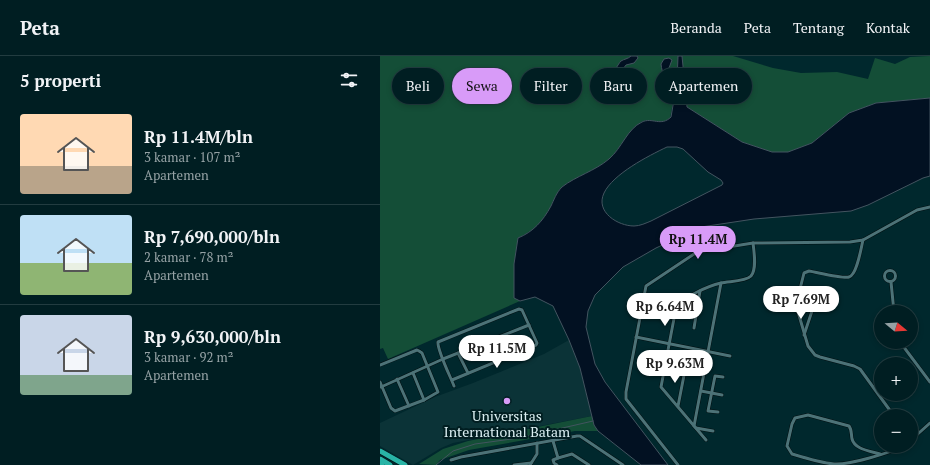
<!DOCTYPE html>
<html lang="id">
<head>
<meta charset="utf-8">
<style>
	body { margin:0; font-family:"PT Serif",serif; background:#0e2b2f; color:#f1f3f6; height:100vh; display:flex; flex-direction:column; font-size:15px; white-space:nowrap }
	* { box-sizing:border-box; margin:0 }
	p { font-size:13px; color:#95a2a5 }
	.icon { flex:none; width:22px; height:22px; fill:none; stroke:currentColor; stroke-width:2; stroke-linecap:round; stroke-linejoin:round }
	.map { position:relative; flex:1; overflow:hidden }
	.details { display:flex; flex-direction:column; background:#001e22; width:380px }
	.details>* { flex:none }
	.hud { position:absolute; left:12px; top:12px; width:380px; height:36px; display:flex; gap:8px }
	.needle { width:26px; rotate:108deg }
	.tools { position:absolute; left:494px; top:249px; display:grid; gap:8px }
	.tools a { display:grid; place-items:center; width:44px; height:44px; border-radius:50%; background:#001e22; box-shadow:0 2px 6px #0003,0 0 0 1px #223c40; font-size:20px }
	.price { position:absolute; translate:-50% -34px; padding:0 9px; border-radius:14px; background:#fff; color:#222; font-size:13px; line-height:26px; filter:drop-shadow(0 1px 2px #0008) }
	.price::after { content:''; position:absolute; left:50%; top:24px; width:12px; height:9px; margin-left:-6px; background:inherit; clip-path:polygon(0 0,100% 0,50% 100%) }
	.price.selected { background:#d89bf8; color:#111 }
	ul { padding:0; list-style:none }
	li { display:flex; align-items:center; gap:12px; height:100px; padding:0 20px }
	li+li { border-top:1px solid #223c40 }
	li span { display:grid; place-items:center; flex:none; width:112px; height:80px; border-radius:4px; color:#555 }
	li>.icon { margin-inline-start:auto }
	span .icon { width:48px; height:48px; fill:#fffc; stroke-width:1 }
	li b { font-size:17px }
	h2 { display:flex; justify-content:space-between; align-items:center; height:48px; padding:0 20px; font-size:17px }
	.tag { padding:0 14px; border-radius:18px; background:#001e22; box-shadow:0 2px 6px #0003,0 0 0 1px #223c40; font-size:14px; line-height:36px }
	.tag.selected { background:#d89bf8; color:#111 }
	header { display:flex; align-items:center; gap:24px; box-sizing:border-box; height:56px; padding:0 20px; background:#001e22; border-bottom:1px solid #223c40 }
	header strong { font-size:19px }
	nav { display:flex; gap:22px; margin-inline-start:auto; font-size:14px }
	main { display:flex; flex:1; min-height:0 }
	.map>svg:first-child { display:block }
	.built { fill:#0b3337 }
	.green { fill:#144e37 }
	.water { fill:#021122; stroke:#435460; fill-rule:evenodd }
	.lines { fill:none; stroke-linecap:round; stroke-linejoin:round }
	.stream { stroke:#435460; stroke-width:1 }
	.street-casing { stroke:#000f11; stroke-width:4 }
	.highway-casing { stroke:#000f11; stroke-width:6 }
	.street { stroke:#4c7277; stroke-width:3 }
	.highway { stroke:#29b4a6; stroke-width:5 }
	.poi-dot { fill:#d89bf8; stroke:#011e21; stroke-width:1.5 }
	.labels { text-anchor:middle; stroke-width:4; stroke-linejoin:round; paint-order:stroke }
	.poi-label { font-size:14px; fill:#dbeff2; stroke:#011e21 }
</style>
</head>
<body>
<header>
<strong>Peta</strong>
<nav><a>Beranda</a><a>Peta</a><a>Tentang</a><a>Kontak</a></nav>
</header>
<main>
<section class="details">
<h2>5 properti<svg class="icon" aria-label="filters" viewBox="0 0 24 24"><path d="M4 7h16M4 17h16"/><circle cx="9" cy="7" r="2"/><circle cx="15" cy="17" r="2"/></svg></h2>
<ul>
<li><span style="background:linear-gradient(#ffd9b3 65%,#b9a48a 0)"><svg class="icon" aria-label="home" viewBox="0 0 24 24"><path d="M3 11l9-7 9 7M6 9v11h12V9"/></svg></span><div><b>Rp 11.4M/bln</b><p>3 kamar · 107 m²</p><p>Apartemen</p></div></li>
<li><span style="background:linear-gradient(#bfe0f5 60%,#8fb573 0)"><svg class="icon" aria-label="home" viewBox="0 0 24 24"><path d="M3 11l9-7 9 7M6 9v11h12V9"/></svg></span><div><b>Rp 7,690,000/bln</b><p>2 kamar · 78 m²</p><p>Apartemen</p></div></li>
<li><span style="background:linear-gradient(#c9d6e8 75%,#7fa58c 0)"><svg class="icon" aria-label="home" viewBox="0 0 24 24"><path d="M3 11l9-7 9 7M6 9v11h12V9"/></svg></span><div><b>Rp 9,630,000/bln</b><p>3 kamar · 92 m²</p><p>Apartemen</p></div></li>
</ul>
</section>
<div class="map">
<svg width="550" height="409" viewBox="0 0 550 409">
	<rect width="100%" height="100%" fill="#00282d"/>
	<polygon class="built" points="189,284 200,312 212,360 73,387 61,392 33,409 0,390 0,367 55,341 93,327 164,298"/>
	<g class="green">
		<path d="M0,0H298V5L295,36L290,62C280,70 270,61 261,66C247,75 241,93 229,103C215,115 196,120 182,131C176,137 174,144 171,150C163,166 153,175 138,182L134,208V241L140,245L8,303L3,292L0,293Z"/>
		<polygon points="302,0 353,0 393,12 421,17 457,16 488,23 495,2 515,8 530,1 550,0 550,42 496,47 469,57 432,87 408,96 392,97 362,86 307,51"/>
		<polygon points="212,360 214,369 218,375 195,375 89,394 60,404 56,409 39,408 63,393 88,385"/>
	</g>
	<g class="water">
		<path d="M251,0H257L258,2L254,7L246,9L237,21H232C234,16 238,8 241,5C244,3 248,3 251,0Z"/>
		<path d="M298,0H302L307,51L362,86L392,96H408L432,87L469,57L496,47L550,42V120L543,122L488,149L471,155L374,163L321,171L276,192L243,211L215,239L208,255L206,271L215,308L225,326L288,409H261L218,375L214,369L200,312L189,284L173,250L155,241L140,245L134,242V208L138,182C153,176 163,165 171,150C174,144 176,137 182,131C196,120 215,115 229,103C242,92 247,73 262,66C272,61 281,71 291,61L297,26ZM287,91H297L303,93L328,116L341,124L343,127L342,129L271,165C266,167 260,170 254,170C238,170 215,156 224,137C233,118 268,100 287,91Z"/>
		<path d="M289,2L292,4L286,20L289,24L291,30L287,31L278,27C286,19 282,18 281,8L284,3Z"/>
	</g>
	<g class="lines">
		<polyline class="stream" points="56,409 73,395 95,388 139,382 213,365"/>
		<g class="street-casing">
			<g id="street">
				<path d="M483,184C481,192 477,219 469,221C464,223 436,216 429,215L424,217L416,249L428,290L435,299L440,301L474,310L480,313L514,360"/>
				<circle cx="510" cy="220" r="5.5"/>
				<polyline points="511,226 514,256"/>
				<polyline points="416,249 432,255 424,279"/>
				<polyline points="314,272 320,235"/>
				<polyline points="256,281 350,300"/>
				<polyline points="520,286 550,326"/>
				<polyline points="78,297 88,317"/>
				<polyline points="0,309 37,294 39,295 42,297 58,336 44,344 15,355 11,352 0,326"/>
				<polyline points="33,317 44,344"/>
				<polyline points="17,323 29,350"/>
				<path d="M72,324L156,289L157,287L142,254L139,253L58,286C57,294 71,322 74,330"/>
				<polyline points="1,331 63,303 149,269"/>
				<polyline points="321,335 342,339"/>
				<polyline points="298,350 306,309"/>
				<polyline points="338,356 328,355 335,320 343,321"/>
				<polyline points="314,370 341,227"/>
				<polyline points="316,372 333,375"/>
				<path d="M326,384L281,331L296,252C303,241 328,230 341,227C348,225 365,226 371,220C377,213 374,196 373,187"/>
				<polyline points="531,384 550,367"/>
				<polyline points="173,385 178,402"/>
				<path d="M500,398C491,395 475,394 472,383C471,378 472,374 469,370L428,359L415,362L412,368L407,390L412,398C425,402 441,407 454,408C470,409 509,397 524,390"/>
				<polyline points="71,404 81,401 197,380 200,380 243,409"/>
				<polyline points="134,409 151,407"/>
				<polyline points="150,409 157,398 157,387"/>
				<polyline points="177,409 174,407 173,404 178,402 192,398 209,409"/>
				<polyline points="298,409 246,343 246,336 266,230 317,196 373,187 470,186 483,184 537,154 550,151"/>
			</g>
		</g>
		<g class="highway-casing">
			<g id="highway">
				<polyline points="0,395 25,409"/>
				<polyline points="0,403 10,409"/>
				<polyline points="0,408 2,409"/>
			</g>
		</g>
		<use href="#street" class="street"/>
		<use href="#highway" class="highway"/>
	</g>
	<circle class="poi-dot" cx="127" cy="345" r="4"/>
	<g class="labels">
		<g class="poi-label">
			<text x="127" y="365">Universitas<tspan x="127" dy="16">International Batam</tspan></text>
		</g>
	</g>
</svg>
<div class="tools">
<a><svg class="needle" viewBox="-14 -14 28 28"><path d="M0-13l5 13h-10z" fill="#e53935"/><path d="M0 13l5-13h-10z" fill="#95a2a5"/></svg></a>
<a>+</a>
<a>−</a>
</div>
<b class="price selected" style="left:318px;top:204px">Rp 11.4M</b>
<b class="price" style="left:421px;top:264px">Rp 7.69M</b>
<b class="price" style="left:285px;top:271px">Rp 6.64M</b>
<b class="price" style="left:117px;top:313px">Rp 11.5M</b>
<b class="price" style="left:295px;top:328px">Rp 9.63M</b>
<div class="hud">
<a class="tag">Beli</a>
<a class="tag selected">Sewa</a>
<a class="tag">Filter</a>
<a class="tag">Baru</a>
<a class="tag">Apartemen</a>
</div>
</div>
</main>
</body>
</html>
